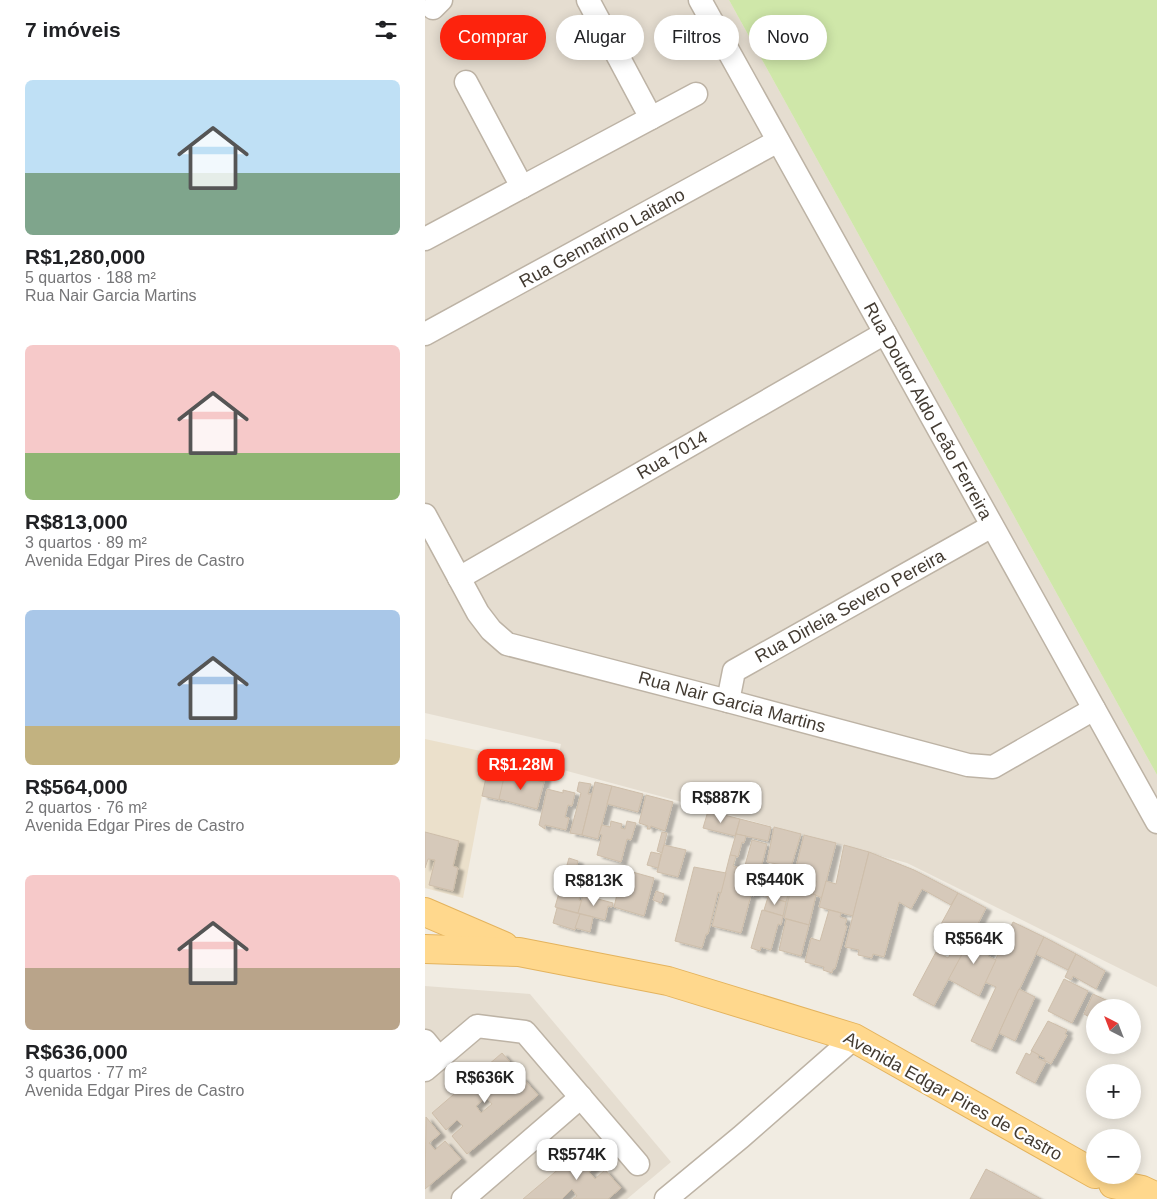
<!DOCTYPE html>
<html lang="pt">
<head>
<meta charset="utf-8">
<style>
	body { margin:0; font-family:Helvetica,sans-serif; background:#f6f6f6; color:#202124; height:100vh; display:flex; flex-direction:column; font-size:19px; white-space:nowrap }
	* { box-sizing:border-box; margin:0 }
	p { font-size:16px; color:#757577 }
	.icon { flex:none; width:28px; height:28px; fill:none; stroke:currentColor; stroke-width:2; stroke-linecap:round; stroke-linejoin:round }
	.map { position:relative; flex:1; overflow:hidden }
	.side { display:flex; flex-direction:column; background:#fff; width:425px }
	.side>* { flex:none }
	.guide { position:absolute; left:15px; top:15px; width:475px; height:45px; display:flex; gap:10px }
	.needle { width:32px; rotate:318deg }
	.fabs { position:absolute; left:661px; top:999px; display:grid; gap:10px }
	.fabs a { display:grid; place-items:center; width:55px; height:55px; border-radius:50%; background:#fff; box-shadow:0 2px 12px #0003; font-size:25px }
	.price { position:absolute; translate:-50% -42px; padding:0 11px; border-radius:10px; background:#fff; color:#222; font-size:16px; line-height:32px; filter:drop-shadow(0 1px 2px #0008) }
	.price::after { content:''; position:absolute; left:50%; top:30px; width:15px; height:11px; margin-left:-8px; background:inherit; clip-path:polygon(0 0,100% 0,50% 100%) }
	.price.selected { background:#fd230d; color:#fff }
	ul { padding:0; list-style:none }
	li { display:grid; align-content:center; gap:10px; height:265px; padding:0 25px }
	li span { display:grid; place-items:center; height:155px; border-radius:8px; color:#555 }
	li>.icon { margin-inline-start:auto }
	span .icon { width:90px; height:90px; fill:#fffc; stroke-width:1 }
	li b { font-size:21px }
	h2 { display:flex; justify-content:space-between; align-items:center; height:60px; padding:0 25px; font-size:21px }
	.pill { padding:0 18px; border-radius:22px; background:#fff; box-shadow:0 2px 12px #0003; font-size:18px; line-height:45px }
	.pill.selected { background:#fd230d; color:#fff }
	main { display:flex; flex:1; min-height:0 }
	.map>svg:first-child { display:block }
	.residential { fill:#e5ddd0 }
	.education { fill:#ebe0cb }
	.green { fill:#cfe7a9 }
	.building { fill:#d6c9ba; stroke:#cebeaa; fill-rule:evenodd; filter:url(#shadow) }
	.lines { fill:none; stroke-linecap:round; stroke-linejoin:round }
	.minor-casing { stroke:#bdb3a5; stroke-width:25 }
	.primary-casing { stroke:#e4b35d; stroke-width:30 }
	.minor { stroke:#fff; stroke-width:22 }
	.primary { stroke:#ffd88d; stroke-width:28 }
	.labels { text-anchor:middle; stroke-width:4.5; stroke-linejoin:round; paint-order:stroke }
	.street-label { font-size:18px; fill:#433b32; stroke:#fff }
</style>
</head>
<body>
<main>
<section class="side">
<h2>7 imóveis<svg class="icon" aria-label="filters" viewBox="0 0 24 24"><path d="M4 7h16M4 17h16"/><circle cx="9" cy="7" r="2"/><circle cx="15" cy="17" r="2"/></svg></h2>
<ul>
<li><span style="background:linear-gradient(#bfe0f5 60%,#7fa58c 0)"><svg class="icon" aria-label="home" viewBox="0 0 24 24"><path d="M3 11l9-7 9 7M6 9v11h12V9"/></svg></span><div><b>R$1,280,000</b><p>5 quartos · 188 m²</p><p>Rua Nair Garcia Martins</p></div></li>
<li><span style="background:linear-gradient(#f6c9c9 70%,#8fb573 0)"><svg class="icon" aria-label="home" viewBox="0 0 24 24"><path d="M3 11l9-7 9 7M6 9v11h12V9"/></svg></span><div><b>R$813,000</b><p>3 quartos · 89 m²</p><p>Avenida Edgar Pires de Castro</p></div></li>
<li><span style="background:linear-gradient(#a9c7e8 75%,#c2b280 0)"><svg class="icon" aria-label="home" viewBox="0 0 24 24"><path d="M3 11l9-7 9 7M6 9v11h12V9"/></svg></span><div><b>R$564,000</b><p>2 quartos · 76 m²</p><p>Avenida Edgar Pires de Castro</p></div></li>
<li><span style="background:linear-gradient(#f6c9c9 60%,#b9a48a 0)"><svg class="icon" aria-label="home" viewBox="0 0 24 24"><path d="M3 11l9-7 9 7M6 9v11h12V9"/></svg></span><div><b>R$636,000</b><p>3 quartos · 77 m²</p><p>Avenida Edgar Pires de Castro</p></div></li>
</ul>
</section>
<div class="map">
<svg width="732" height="1199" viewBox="0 0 732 1199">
	<defs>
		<filter id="shadow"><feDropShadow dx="5.5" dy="3" stdDeviation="1" flood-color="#0004"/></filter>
	</defs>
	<rect width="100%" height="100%" fill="#f1ece2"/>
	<g class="residential">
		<polygon points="0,0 304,0 732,775 732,987 482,863 131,768 136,744 0,713"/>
		<polygon points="0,986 105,994 246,1162 202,1199 0,1199"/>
	</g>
	<polygon class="education" points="0,739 65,753 38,898 0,888"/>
	<polygon class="green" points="304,0 732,0 732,775"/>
	<g class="building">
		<polygon points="66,754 86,759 82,774 80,773 75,800 57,796"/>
		<polygon points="98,756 124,763 119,782 82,774 85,760 97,763"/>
		<polygon points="80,773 119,782 112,809 74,799"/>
		<polygon points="154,782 166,784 163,794 167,794 157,835 145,833 156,793 152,791"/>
		<polygon points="170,782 187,786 173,839 157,835"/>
		<polygon points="187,786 218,794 213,812 182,804"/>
		<polygon points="122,789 138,793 138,790 150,793 147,806 143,805 140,817 144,818 141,830 120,825 120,829 114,825"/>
		<polygon points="221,795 248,802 240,831 226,826 225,829 222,829 223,826 214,823"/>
		<polygon points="283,811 315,819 310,836 278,828"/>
		<polygon points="315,819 346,827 343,841 311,834"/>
		<polygon points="186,821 197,824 196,828 200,829 202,821 211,823 206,840 202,839 196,862 172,855 177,835 174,834 177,825 185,827"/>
		<polygon points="349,827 376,834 366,867 342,862"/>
		<polygon points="0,832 34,841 28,866 33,868 28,891 4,885 10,860 3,859 0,868"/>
		<polygon points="237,832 242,833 237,853 232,851"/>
		<polygon points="311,834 321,836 319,843 317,842 313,857 305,855"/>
		<polygon points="379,835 411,843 397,898 388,894 391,881 369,875"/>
		<polygon points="327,840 342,844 329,896 326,895 316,933 287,926 305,855 311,856 308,866 319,869"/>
		<polygon points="239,845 261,850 253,877 232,872"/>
		<polygon points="419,845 444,852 428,916 394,907 401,881 411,884"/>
		<polygon points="226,852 236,854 233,868 222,865"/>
		<polygon points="444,852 489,870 533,893 526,905 497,889 486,909 474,902 459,957 448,954 447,958 433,955 434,950 420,947"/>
		<polygon points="144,858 153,861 151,869 161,871 154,900 157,901 153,913 130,907"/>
		<polygon points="269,867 301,873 296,893 293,892 283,934 281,934 277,948 250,941"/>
		<polygon points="337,867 369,875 361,902 330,893"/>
		<polygon points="204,871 229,878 219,916 189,907 193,890 199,891"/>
		<polygon points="366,889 391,895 384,925 359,918"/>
		<polygon points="231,891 239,894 236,903 228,900"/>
		<polygon points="533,893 561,908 542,945 534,941 533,942 518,933 514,940 509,937"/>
		<polygon points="158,895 188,903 187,907 183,906 180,920 153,913"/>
		<polygon points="343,897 361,902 358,916 339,910"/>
		<polygon points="132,908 155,914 150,930 128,923"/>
		<polygon points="337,910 358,916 356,925 353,924 346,950 336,947 335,951 326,948"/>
		<polygon points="404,910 416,913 415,917 422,919 420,925 422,926 410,969 408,969 407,973 398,970 399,967 380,962 386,938 395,941"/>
		<polygon points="155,914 168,917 165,932 150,928"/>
		<polygon points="361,919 384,925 376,956 354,950"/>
		<polygon points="588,922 619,937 566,1050 546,1041 571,987 560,982"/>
		<polygon points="550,930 558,933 557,936 570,943 563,956 571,960 554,996 523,979 539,950 543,952 549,941 545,939"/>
		<polygon points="619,937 651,954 643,970 611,954"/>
		<polygon points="534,941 542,945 509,1006 488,995 511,952 523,958"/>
		<polygon points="651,954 680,971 671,989 648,976 646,980 640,977"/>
		<polygon points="639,979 663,991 647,1023 623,1011"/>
		<polygon points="594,989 610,997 590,1041 574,1033"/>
		<polygon points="668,994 685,1002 682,1008 670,1008 670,1020 659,1014"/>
		<polygon points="623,1021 642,1030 640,1034 642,1035 626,1064 619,1060 620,1058 606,1051"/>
		<polygon points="607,1051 614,1055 613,1058 621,1062 610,1083 591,1073 601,1053 605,1055"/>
		<path d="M77,1053L92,1070L81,1079L87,1086L97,1077L113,1095L42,1154L27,1136L38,1126L32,1120L21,1130L7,1113ZM61,1097L67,1104L56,1113L51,1106Z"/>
		<polygon points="1,1117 15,1134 4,1143 10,1150 20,1141 36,1159 0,1189"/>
		<polygon points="161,1146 175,1163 164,1172 170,1179 180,1170 196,1188 183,1199 148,1199 152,1196 147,1189 137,1199 98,1199"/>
		<polygon points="561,1169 616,1199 545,1199"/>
	</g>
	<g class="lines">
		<g class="minor-casing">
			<g id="minor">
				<polyline points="163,0 226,118"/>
				<polyline points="275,0 732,822"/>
				<polyline points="8,8 16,0"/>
				<polyline points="41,82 97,187"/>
				<polyline points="0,239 271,94"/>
				<polyline points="0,334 353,141"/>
				<polyline points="0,515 53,613 66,630 82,644 303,701 543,765 568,767 669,709"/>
				<polyline points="34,578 460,333"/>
				<polyline points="303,701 309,671 567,526"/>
				<polyline points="0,1041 14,1058"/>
				<polyline points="0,1070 52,1026 100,1032 213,1164"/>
				<polyline points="38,1199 156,1097"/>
				<polyline points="241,1199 316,1137 429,1038"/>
			</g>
		</g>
		<g class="primary-casing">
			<g id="primary">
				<polyline points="0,912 79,946"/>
				<polyline points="0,949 94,952 243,981 429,1038 670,1174"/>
				<polyline points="688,1184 717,1190 732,1197"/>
			</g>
		</g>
		<use href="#minor" class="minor"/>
		<use href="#primary" class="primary"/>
	</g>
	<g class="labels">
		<g class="street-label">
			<text transform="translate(177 238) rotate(-29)" y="6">Rua Gennarino Laitano</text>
			<text transform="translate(503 411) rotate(61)" y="6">Rua Doutor Aldo Leão Ferreira</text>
			<text transform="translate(247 455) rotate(-30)" y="6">Rua 7014</text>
			<text transform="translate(425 606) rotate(-29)" y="6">Rua Dirleia Severo Pereira</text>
			<text transform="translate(307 702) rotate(15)" y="6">Rua Nair Garcia Martins</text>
			<text transform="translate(528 1096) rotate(29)" y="6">Avenida Edgar Pires de Castro</text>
		</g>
	</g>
</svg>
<div class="fabs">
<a><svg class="needle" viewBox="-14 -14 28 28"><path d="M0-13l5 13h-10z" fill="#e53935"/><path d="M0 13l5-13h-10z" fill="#757577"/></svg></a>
<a>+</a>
<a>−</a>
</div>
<b class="price selected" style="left:96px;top:791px">R$1.28M</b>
<b class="price" style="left:296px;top:824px">R$887K</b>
<b class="price" style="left:350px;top:906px">R$440K</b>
<b class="price" style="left:169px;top:907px">R$813K</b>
<b class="price" style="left:549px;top:965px">R$564K</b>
<b class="price" style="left:60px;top:1104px">R$636K</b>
<b class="price" style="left:152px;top:1181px">R$574K</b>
<div class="guide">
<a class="pill selected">Comprar</a>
<a class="pill">Alugar</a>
<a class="pill">Filtros</a>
<a class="pill">Novo</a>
</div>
</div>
</main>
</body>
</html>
